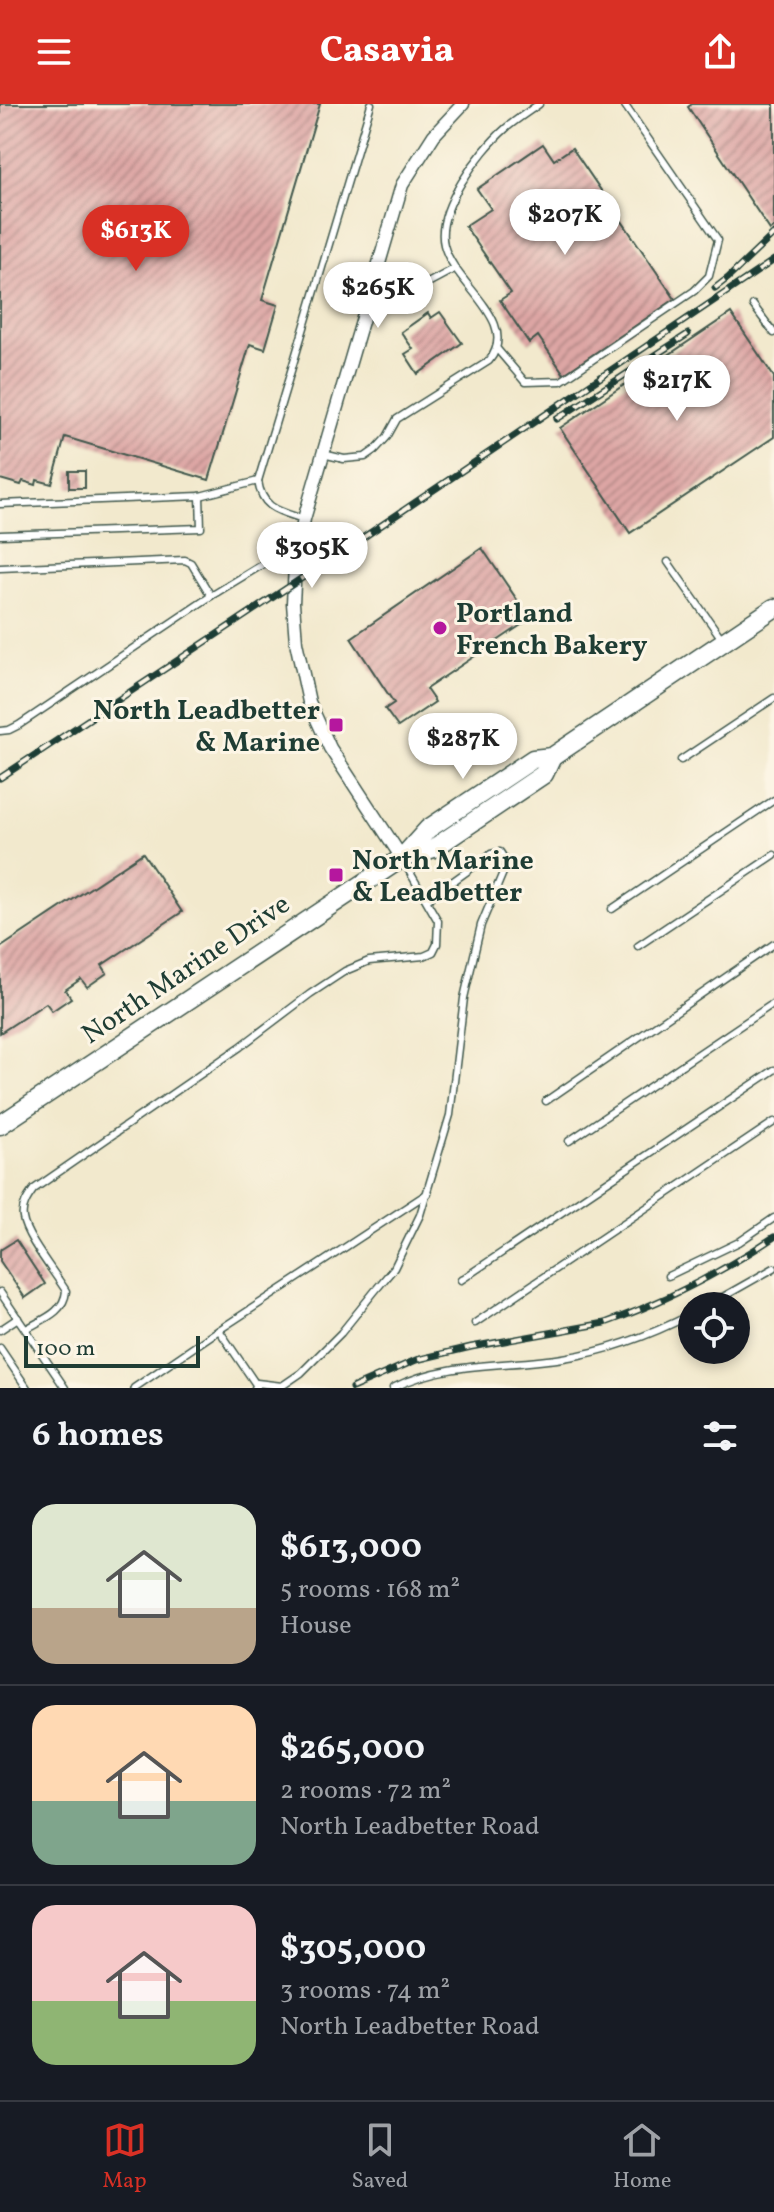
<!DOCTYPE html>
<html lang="en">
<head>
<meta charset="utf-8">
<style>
	body { margin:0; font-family:Vollkorn,serif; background:#242831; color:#f1f3f6; height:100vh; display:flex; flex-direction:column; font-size:30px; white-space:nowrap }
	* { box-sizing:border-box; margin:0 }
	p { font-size:26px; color:#9ea1a6 }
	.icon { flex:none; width:44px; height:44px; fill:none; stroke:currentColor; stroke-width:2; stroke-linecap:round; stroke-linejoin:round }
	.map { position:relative; height:1284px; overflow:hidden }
	.details { display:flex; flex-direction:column; background:#171b24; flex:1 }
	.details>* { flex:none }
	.tools { position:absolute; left:678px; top:1188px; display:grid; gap:16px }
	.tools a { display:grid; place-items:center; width:72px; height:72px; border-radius:50%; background:#171b24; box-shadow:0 4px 12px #0003; font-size:40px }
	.scale { position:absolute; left:24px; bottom:20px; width:176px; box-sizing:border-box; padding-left:8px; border:4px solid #1f3d34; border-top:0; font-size:22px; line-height:28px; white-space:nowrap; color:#1f3d34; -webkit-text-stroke:6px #fcf5e5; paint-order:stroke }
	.price { position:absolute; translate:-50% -68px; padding:0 18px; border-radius:28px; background:#fff; color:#222; font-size:26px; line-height:52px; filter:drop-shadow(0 2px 4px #0008) }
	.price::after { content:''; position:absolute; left:50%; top:48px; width:24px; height:18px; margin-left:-12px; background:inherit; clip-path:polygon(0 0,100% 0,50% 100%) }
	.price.selected { background:#d93025; color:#fff }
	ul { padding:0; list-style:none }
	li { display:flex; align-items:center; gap:24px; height:200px; padding:0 32px }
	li+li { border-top:2px solid #363941 }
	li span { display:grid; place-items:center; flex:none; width:224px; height:160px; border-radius:24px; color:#555 }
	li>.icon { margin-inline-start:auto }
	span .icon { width:96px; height:96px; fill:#fffc; stroke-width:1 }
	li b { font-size:34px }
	h2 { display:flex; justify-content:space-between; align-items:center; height:96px; padding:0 32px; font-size:34px }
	header { display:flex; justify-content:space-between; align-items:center; height:104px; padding:0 32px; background:#d93025; color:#fff; font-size:36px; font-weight:800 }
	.dock { display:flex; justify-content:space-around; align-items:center; height:112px; border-top:2px solid #363941; background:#171b24; font-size:22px; color:#9ea1a6 }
	.dock a { display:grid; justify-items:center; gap:4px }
	.dock .selected { color:#d93025 }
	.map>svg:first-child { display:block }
	.building { fill:url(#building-hatch) }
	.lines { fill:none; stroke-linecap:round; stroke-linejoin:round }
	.service-casing { stroke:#3f574b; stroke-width:9 }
	.minor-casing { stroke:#3f574b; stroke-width:15 }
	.secondary-casing { stroke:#3f574b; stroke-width:21 }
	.service { stroke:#fff; stroke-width:6 }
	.minor { stroke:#fff; stroke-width:12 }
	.secondary { stroke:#fff; stroke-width:18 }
	.rail-casing { stroke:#1f3d34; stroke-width:7 }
	.rail { stroke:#fcf5e5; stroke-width:4; stroke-dasharray:12; stroke-linecap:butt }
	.poi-dot { fill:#b5179e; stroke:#fcf5e5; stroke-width:3 }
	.labels { text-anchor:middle; stroke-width:6; stroke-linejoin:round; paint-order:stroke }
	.poi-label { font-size:28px; font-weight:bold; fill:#1f3d34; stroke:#fcf5e5; text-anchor:start }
	.street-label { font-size:28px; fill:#1f3d34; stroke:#fcf5e5 }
</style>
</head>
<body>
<header><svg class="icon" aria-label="menu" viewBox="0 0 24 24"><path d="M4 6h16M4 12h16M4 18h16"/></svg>Casavia<svg class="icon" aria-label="share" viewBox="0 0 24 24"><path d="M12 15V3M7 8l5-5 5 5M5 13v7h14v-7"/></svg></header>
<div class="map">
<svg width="774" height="1284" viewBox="0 0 774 1284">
	<defs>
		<pattern id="building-hatch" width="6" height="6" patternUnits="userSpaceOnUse" patternTransform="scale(2)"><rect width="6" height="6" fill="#dda6a4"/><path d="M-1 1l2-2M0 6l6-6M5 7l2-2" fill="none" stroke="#b38886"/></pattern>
	</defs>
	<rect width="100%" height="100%" fill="#fcf5e5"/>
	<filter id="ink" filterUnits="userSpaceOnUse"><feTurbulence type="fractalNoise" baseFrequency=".0125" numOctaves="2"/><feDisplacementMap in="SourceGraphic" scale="16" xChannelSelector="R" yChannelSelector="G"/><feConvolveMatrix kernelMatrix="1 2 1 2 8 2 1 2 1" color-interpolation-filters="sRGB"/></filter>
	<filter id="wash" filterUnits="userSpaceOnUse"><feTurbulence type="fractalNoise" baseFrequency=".006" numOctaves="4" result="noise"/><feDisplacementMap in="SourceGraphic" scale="32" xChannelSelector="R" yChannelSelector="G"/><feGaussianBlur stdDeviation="1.8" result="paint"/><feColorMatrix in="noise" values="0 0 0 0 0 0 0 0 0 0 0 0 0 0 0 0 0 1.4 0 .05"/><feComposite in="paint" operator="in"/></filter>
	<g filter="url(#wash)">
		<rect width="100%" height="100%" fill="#f2e9cd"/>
		<g id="blocks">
			<g class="building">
				<polygon points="0,0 320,0 262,196 278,201 265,245 250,240 209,376 65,333 52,380 37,376 36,381 23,377 21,381 0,375"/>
				<polygon points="692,0 774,0 774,123 770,126 688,3"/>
				<polygon points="543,40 554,56 572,44 675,195 564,270 538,232 529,239 500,196 511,189 465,122 491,105 477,85"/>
				<polygon points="440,208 462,239 418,270 405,250 413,245 401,228 428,209 431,214"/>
				<polygon points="731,209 774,273 774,333 630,429 560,324"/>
				<rect x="69" y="367" width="16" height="17"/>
				<polygon points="482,444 530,515 426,585 435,598 398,623 385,605 394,599 351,534"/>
				<polygon points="143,749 182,808 102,861 107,869 87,883 81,875 65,886 71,894 52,907 46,899 0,929 0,844"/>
				<polygon points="16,1136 45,1180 25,1194 0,1157 0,1146"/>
			</g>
		</g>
	</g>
	<g filter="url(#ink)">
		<use href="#blocks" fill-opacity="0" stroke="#3f574b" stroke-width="2"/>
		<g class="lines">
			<g class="service-casing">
				<g id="service">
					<polyline points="374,179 411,188 454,165"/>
					<polyline points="753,201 774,229"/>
					<polyline points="497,245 525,278 561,277 694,187 709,172 718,136 624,0"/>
					<path d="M323,350L344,355L365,353L375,346L387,333L397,315L489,257C521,217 454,181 444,141C435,106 480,47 505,25C515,16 528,8 539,0"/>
					<polyline points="258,377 371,0"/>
					<path d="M0,400L200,392L258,377C262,405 279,407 303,415"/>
					<polyline points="0,431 201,424 200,392"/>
					<polyline points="668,458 722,535"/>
					<polyline points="0,464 185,456 191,459 211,492 19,621 9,626 0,627"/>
					<polyline points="211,492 270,456 296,451"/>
					<polyline points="681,656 774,594"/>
					<polyline points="612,805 774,696"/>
					<polyline points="638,842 774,751"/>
					<polyline points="546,997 774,840"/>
					<polyline points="569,1037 774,899"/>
					<polyline points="668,1172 739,1138 774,1114"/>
					<polyline points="461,1176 774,966"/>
					<polyline points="0,1188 65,1284"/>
					<polyline points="707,1202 774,1164"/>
					<polyline points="475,1219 774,1018"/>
					<path d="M26,1225C43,1215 64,1209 66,1187C55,1169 25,1132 23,1114C21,1103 28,1093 34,1085L240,943L310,890L345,867L369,857L424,852L433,848L437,840L438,817L404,758"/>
					<polyline points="0,1226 18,1214"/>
					<polyline points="0,1244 27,1284"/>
					<polyline points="257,1282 219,1226 428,1089"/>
					<polyline points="134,1284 219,1226"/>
					<polyline points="255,1284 257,1279 282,1282 301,1269 341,1229 374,1188 394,1164 420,1111 450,1011 464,894 481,821 507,759 500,748 491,750 427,796"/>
					<path d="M393,1284C445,1257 507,1263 563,1254C610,1247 651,1231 692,1210"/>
				</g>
			</g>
			<g class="minor-casing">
				<polyline id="minor" points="402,754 330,644 309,598 296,538 293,499 295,462 304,415 402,81 434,31 463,0"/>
			</g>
			<g class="secondary-casing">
				<g id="secondary">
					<polyline points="405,753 434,744 544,670 552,653"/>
					<polyline points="0,1021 402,754 428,725 533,655 552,653 774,504"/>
				</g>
			</g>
			<use href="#service" class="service"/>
			<use href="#minor" class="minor"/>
			<use href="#secondary" class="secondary"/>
			<g class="rail-casing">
				<g id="rail">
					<polyline points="715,184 728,174 774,130"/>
					<polyline points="557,315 688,230"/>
					<polyline points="0,674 358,437 774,156"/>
					<path d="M352,1284L416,1256L471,1243L605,1219C664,1198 722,1168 774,1133"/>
				</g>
			</g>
			<use href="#rail" class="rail"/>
		</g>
	</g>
	<g class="poi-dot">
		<circle cx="440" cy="524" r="8"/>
		<rect x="328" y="613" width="16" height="16" rx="4"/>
		<rect x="328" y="763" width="16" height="16" rx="4"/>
	</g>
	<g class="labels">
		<g class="poi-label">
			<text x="456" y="518">Portland<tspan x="456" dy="32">French Bakery</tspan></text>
			<text x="320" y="615" text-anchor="end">North Leadbetter<tspan x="320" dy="32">&amp; Marine</tspan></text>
			<text x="352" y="765">North Marine<tspan x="352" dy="32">&amp; Leadbetter</tspan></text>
		</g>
		<g class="street-label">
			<text transform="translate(185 864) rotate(-34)" y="10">North Marine Drive</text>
		</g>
	</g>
</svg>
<div class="tools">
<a><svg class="icon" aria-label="locate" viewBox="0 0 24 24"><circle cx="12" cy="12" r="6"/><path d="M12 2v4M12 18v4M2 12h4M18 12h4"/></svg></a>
</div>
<div class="scale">100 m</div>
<b class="price" style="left:565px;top:153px">$207K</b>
<b class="price selected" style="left:136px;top:169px">$613K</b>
<b class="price" style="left:378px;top:226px">$265K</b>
<b class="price" style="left:677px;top:319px">$217K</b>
<b class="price" style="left:312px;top:486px">$305K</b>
<b class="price" style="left:463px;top:677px">$287K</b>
</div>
<section class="details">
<h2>6 homes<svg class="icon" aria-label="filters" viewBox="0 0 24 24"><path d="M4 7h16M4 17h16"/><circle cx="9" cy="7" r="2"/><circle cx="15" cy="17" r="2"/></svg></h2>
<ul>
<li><span style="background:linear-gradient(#dfe7d0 65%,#b9a48a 0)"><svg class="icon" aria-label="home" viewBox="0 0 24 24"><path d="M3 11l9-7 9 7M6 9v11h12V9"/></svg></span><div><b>$613,000</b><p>5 rooms · 168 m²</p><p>House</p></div></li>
<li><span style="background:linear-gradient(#ffd9b3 60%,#7fa58c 0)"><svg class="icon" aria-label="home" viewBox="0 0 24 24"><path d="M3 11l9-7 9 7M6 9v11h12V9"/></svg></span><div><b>$265,000</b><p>2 rooms · 72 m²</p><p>North Leadbetter Road</p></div></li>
<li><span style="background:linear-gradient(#f6c9c9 60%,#8fb573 0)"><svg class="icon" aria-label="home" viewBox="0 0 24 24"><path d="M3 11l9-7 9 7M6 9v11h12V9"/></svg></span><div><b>$305,000</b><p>3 rooms · 74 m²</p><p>North Leadbetter Road</p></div></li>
</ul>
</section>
<nav class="dock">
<a class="selected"><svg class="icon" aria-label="map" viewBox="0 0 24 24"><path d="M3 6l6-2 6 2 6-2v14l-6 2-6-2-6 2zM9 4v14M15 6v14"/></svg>Map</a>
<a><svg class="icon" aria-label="saved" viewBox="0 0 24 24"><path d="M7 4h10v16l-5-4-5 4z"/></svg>Saved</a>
<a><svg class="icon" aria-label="home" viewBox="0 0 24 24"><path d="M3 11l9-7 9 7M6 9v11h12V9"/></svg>Home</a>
</nav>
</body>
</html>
